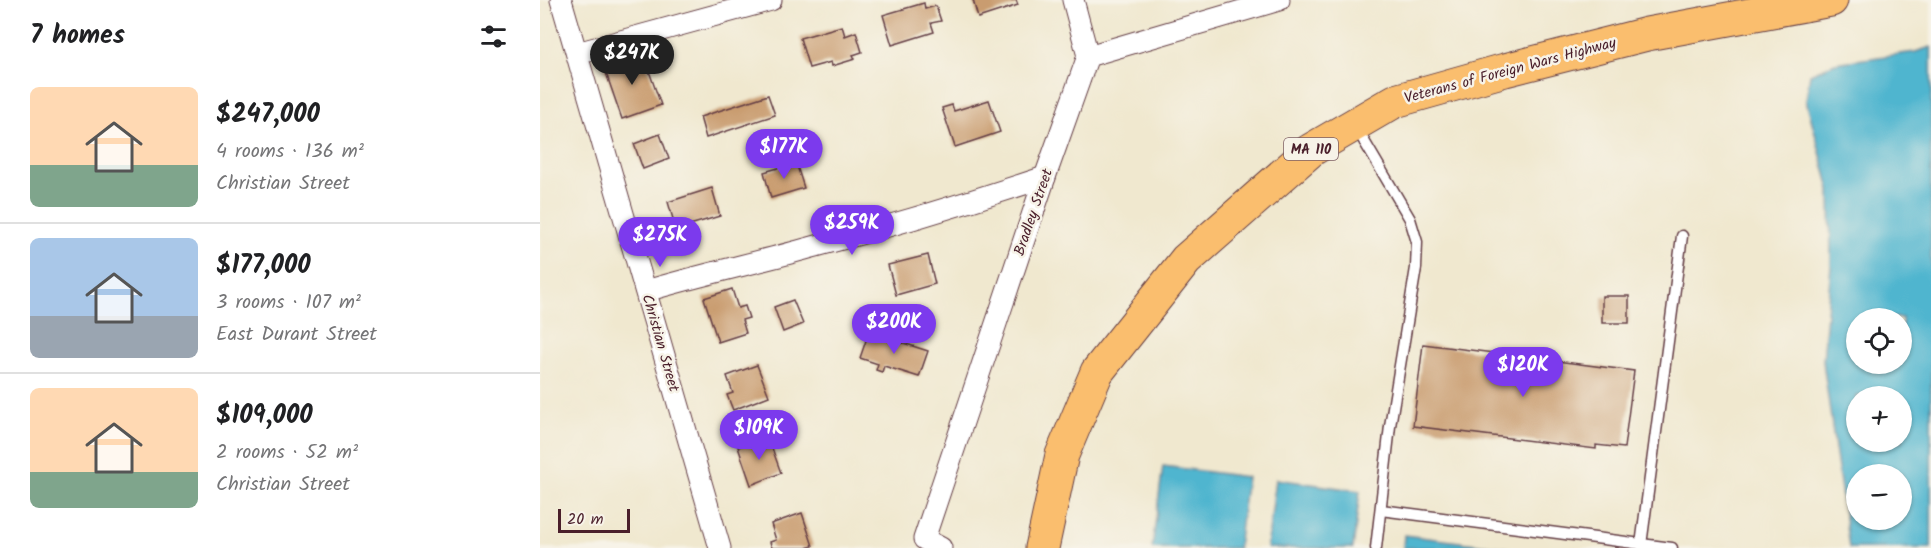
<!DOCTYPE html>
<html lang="en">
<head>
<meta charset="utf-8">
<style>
	body { margin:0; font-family:Kalam,sans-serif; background:#f2f2f2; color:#202124; height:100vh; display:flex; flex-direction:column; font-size:22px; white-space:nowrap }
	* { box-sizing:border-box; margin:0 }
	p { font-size:20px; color:#757577 }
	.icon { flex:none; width:33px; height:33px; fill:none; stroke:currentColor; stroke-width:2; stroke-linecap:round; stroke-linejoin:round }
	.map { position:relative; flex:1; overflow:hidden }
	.panel { display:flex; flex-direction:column; background:#fff; width:540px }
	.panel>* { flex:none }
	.tools { position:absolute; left:1306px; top:308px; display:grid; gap:12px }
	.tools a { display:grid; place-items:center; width:66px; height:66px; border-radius:50%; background:#fff; box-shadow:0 2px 4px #0004; font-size:30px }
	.scale { position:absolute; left:18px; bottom:15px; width:72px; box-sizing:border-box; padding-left:6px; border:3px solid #4a1f2b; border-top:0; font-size:16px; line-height:21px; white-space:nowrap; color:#4a1f2b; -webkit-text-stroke:4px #f7f3e8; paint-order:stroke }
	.price { position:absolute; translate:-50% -51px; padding:0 14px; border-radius:21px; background:#7c3aed; color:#fff; font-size:20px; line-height:39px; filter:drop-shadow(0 2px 3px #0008) }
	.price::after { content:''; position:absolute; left:50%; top:36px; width:18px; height:14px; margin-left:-9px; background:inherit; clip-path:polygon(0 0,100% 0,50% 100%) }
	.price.active { background:#222; color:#fff }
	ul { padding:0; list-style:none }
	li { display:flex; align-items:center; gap:18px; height:150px; padding:0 30px }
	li+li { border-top:2px solid #e0e0e0 }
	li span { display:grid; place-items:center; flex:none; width:168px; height:120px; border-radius:9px; color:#555 }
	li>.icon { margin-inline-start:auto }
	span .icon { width:72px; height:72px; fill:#fffc; stroke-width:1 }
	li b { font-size:26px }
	h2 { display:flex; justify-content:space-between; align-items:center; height:72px; padding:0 30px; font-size:26px }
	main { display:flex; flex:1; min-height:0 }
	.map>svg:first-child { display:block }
	.water { fill:#50b5cf; stroke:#4d6a7d; stroke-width:1.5; fill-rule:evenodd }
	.building { fill:#c99c6f }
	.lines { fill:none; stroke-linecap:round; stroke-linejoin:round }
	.lane-casing { stroke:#633d44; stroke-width:13 }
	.street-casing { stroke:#633d44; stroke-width:23 }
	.primary-casing { stroke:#633d44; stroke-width:35 }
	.lane { stroke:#fff; stroke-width:10 }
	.street { stroke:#fff; stroke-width:21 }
	.primary { stroke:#fabe6e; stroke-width:33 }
	.labels { text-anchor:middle; stroke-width:5; stroke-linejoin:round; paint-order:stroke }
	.shield { fill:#f7f3e8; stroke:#7e5f64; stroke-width:1.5 }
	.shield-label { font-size:14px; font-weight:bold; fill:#4a1f2b }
	.street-label { font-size:15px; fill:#4a1f2b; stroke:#f7f3e8 }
</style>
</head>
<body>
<main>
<section class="panel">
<h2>7 homes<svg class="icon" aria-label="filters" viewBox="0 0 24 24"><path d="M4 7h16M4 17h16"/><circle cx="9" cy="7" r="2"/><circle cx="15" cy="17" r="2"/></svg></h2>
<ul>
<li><span style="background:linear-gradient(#ffd9b3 65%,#7fa58c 0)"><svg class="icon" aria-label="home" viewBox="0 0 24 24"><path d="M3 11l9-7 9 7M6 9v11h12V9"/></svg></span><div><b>$247,000</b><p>4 rooms · 136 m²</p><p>Christian Street</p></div></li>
<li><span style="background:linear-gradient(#a9c7e8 65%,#9aa5b1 0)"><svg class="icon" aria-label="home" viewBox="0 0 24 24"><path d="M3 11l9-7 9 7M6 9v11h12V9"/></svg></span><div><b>$177,000</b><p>3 rooms · 107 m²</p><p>East Durant Street</p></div></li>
<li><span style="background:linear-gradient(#ffd9b3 70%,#7fa58c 0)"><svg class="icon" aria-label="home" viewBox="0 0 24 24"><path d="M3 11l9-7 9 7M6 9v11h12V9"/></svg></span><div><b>$109,000</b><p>2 rooms · 52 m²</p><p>Christian Street</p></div></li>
</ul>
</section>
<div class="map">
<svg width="1391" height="548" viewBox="0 0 1391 548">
	<rect width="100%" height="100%" fill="#f7f3e8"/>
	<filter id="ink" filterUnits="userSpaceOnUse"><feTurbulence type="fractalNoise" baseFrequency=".0167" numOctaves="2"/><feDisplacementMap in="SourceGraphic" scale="12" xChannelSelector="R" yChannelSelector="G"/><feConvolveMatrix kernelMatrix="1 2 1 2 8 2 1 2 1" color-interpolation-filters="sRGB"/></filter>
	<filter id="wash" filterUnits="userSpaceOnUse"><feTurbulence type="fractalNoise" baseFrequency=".008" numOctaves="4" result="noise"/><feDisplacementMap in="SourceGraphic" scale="24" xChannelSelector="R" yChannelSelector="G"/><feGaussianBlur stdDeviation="1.35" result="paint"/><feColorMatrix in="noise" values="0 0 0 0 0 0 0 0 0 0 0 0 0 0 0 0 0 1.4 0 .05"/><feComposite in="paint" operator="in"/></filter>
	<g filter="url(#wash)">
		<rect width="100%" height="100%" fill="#f0e8cf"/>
		<g class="water">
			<path d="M1391,47V548H1309L1283,361L1291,265L1290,189L1266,100L1270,74L1295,63L1375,52ZM1317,318H1362V363H1317ZM1317,396H1362V441H1317ZM1317,474H1362V519H1317Z"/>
			<polygon points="623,466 707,477 698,548 612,548"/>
			<polygon points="736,479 820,491 813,548 727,548"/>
			<polygon points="864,535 967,548 863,548"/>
		</g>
		<g id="blocks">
			<g class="building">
				<polygon points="433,0 476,0 478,5 438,18"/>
				<polygon points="384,3 385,9 396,6 401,21 391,23 394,32 352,45 343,15"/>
				<polygon points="302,26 305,36 316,32 322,52 313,55 315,59 292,66 291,62 269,68 260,38"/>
				<polygon points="103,54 121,105 82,119 64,67"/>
				<polygon points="228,95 235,115 166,138 160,117"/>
				<polygon points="449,100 460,132 415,147 402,108 412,105 414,111"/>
				<polygon points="120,134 129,159 103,169 94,144"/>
				<polygon points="256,163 264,188 231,198 224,172"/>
				<polygon points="172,188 180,216 136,229 128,202"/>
				<polygon points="388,255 395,284 356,295 348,265"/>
				<polygon points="192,289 198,308 205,306 209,318 202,320 206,333 178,342 164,298"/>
				<rect x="1062" y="296" width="27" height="27"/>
				<polygon points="253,300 263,324 243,332 234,307"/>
				<polygon points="329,332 388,351 379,377 344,366 342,372 336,370 338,364 320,358"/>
				<polygon points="883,344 1094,371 1084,448 1056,445 1056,449 873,426"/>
				<polygon points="217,365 229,396 193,410 187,395 193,393 187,376"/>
				<polygon points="228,437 241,473 211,485 198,447"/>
				<polygon points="262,513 273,546 266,548 232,548 230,542 236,540 231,524"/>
			</g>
		</g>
	</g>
	<g filter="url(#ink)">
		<use href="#blocks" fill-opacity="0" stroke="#633d44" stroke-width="1.5"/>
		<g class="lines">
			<g class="lane-casing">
				<g id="lane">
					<polyline points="817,129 870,219 877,242 876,268 850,426 836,548"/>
					<polyline points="841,510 1132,548"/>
					<polyline points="1101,545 1142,236"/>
				</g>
			</g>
			<g class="street-casing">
				<g id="street">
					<polyline points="21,0 180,548"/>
					<polyline points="533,0 548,56"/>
					<polyline points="37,53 231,0"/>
					<path d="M106,291C160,275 215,263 269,248C348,227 427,203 505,177"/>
					<polyline points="401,548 384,539 505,177 548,56 739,0"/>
				</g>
			</g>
			<g class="primary-casing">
				<polyline id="primary" points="502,548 522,455 557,372 646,260 771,150 855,101 965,70 1107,34 1291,0"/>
			</g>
			<use href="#lane" class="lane"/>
			<use href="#street" class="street"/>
			<use href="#primary" class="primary"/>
		</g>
	</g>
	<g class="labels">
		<rect class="shield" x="744" y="138" width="54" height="22" rx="4.5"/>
		<g class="shield-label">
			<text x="771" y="154">MA 110</text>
		</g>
		<g class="street-label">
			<text transform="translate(970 70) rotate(-15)" y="5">Veterans of Foreign Wars Highway</text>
			<text transform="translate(493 212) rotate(-71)" y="5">Bradley Street</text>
			<text transform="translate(121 343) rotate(74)" y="5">Christian Street</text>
		</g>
	</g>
</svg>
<div class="tools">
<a><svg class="icon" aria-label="locate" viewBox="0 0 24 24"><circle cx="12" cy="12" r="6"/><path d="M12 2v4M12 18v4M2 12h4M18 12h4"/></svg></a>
<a>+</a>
<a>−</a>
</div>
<div class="scale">20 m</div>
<b class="price active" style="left:92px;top:86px">$247K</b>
<b class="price" style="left:244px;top:180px">$177K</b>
<b class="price" style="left:312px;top:256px">$259K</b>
<b class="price" style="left:120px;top:268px">$275K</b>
<b class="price" style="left:354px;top:355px">$200K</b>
<b class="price" style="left:983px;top:398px">$120K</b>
<b class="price" style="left:219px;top:461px">$109K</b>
</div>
</main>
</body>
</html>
